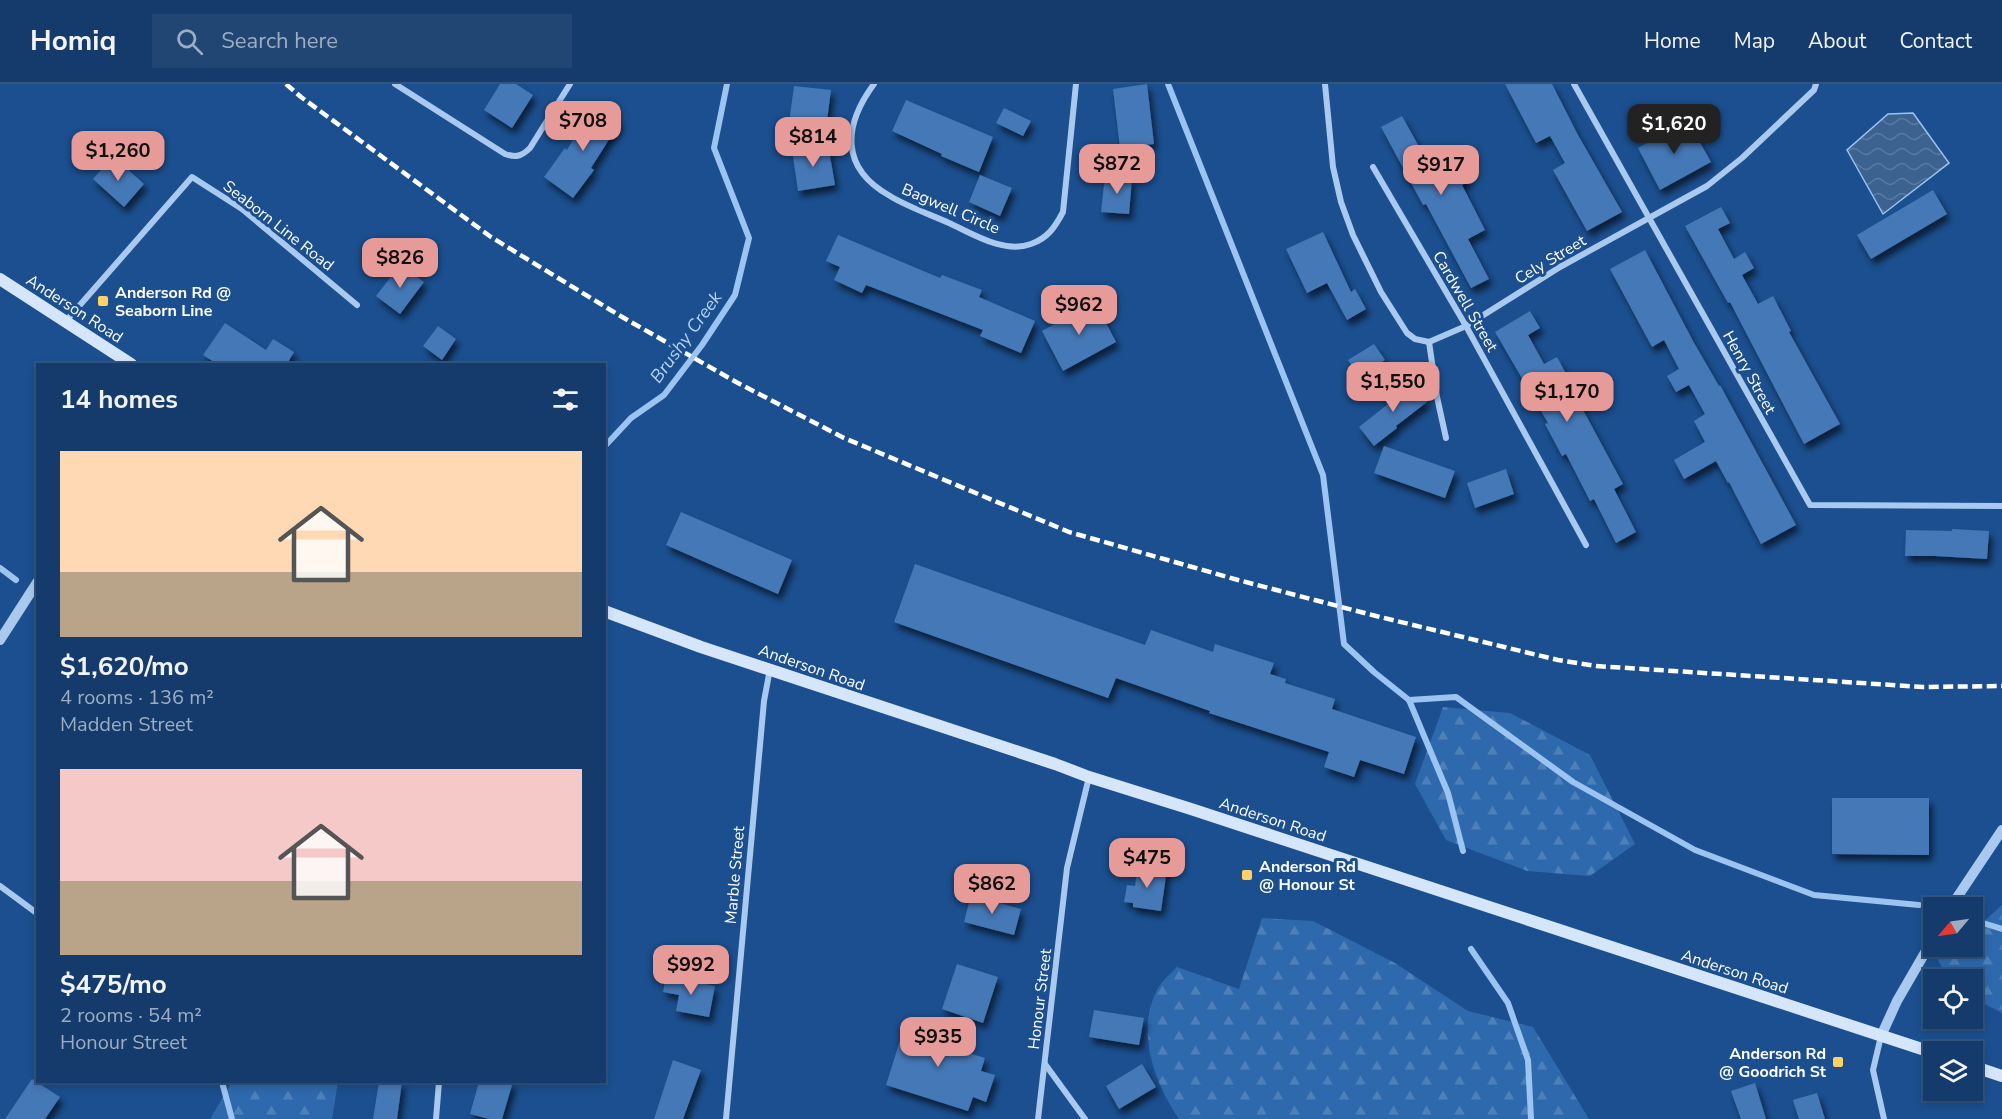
<!DOCTYPE html>
<html lang="en">
<head>
<meta charset="utf-8">
<style>
	body { margin:0; font-family:"Nunito Sans",sans-serif; background:#214673; color:#f1f3f6; height:100vh; display:flex; flex-direction:column; font-size:22px; white-space:nowrap }
	* { box-sizing:border-box; margin:0 }
	p { font-size:20px; color:#9dadc1 }
	.icon { flex:none; width:33px; height:33px; fill:none; stroke:currentColor; stroke-width:2; stroke-linecap:round; stroke-linejoin:round }
	.map { position:relative; flex:1; overflow:hidden }
	.sheet { position:absolute; left:36px; top:279px; width:570px; height:720px; display:flex; flex-direction:column; background:#143b6b; border-radius:0px; box-shadow:0 3px 9px #0003,0 0 0 2px #33557e }
	.sheet>* { flex:none }
	.needle { width:39px; rotate:241deg }
	.buttons { position:absolute; left:1923px; top:813px; display:grid; gap:12px }
	.buttons a { display:grid; place-items:center; width:60px; height:60px; border-radius:0px; background:#143b6b; box-shadow:0 3px 9px #0003,0 0 0 2px #33557e; font-size:30px }
	.price { position:absolute; translate:-50% -51px; padding:0 14px; border-radius:12px; background:#e69b98; color:#111; font-size:20px; line-height:39px; filter:drop-shadow(0 2px 3px #0008) }
	.price::after { content:''; position:absolute; left:50%; top:36px; width:18px; height:14px; margin-left:-9px; background:inherit; clip-path:polygon(0 0,100% 0,50% 100%) }
	.price.current { background:#222; color:#fff }
	ul { padding:0; list-style:none }
	li { display:grid; align-content:center; gap:12px; height:318px; padding:0 24px }
	li span { display:grid; place-items:center; height:186px; border-radius:0px; color:#555 }
	li>.icon { margin-inline-start:auto }
	span .icon { width:108px; height:108px; fill:#fffc; stroke-width:1 }
	li b { font-size:26px }
	h2 { display:flex; justify-content:space-between; align-items:center; height:72px; padding:0 24px; font-size:26px }
	header { display:flex; align-items:center; gap:36px; box-sizing:border-box; height:84px; padding:0 30px; background:#143b6b; border-bottom:2px solid #33557e }
	header strong { font-size:28px }
	nav { display:flex; gap:33px; margin-inline-start:auto; font-size:21px }
	.search { width:420px; height:54px; background:#214673; display:flex; align-items:center; gap:15px; box-sizing:border-box; padding:0 21px; border-radius:0px; color:#9dadc1; font-size:22px }
	.map>svg:first-child { display:block }
	.forest { fill:url(#forest-firs) }
	.water { fill:url(#water-waves); stroke:#9cc4f0; stroke-width:1.5 }
	.lines { fill:none; stroke-linecap:round; stroke-linejoin:round }
	.stream { stroke:#9cc4f0; stroke-width:6 }
	.building { fill:#4478b7; filter:url(#shadow) }
	.minor { stroke:#a9c9ee; stroke-width:6 }
	.tertiary { stroke:#a9c9ee; stroke-width:10 }
	.secondary { stroke:#d6e6fa; stroke-width:12 }
	.rail { stroke:#fff; stroke-width:4.5; stroke-dasharray:10 4.5; stroke-linecap:butt }
	.poi-dot { fill:#ffd166; stroke:#1b4f8f; stroke-width:2 }
	.labels { text-anchor:middle; stroke-width:6; stroke-linejoin:round; paint-order:stroke }
	.street-label { font-size:16px; fill:#fff; stroke:#1b4f8f }
	.poi-label { font-size:16px; font-weight:bold; fill:#fff; stroke:#1b4f8f; text-anchor:start }
	.water-label { font-size:18px; font-style:italic; fill:#b5d3f5; stroke:#1b4f8f }
</style>
</head>
<body>
<header>
<strong>Homiq</strong>
<div class="search"><svg class="icon" aria-label="search" viewBox="0 0 24 24"><circle cx="10" cy="10" r="6"/><path d="M15 15l6 6"/></svg>Search here</div>
<nav><a>Home</a><a>Map</a><a>About</a><a>Contact</a></nav>
</header>
<div class="map">
<svg width="2002" height="1035" viewBox="0 0 2002 1035">
	<defs>
		<pattern id="forest-firs" width="22" height="20" patternUnits="userSpaceOnUse" patternTransform="scale(1.5)"><rect width="22" height="20" fill="#2e69ad"/><path d="M5 1l3.5 6h-7zM16 11l3.5 6h-7z" fill="#4d80b9"/></pattern>
		<pattern id="water-waves" width="16" height="10" patternUnits="userSpaceOnUse" patternTransform="scale(1.5)"><rect width="16" height="10" fill="#3c6290"/><path d="M0 5q4-4 8 0t8 0" fill="none" stroke="#597aa1"/></pattern>
		<filter id="shadow"><feDropShadow dx="3.5" dy="6" stdDeviation="3" flood-color="#0009"/></filter>
	</defs>
	<rect width="100%" height="100%" fill="#1b4f8f"/>
	<g class="forest">
		<polygon points="1443,623 1510,629 1590,671 1635,760 1590,792 1527,787 1446,756 1415,700"/>
		<polygon points="2002,821 2002,929 1973,914 1972,896 1948,895 1938,876 1954,863 1972,862 1973,847"/>
		<path d="M1262,834L1313,837L1395,879L1468,927L1533,943L1589,1035H1179C1155,1000 1136,949 1156,908C1160,899 1170,890 1177,883L1239,905Z"/>
		<polygon points="232,998 338,998 332,1035 210,1035"/>
	</g>
	<polygon class="water" points="1913,29 1949,79 1883,130 1847,66 1888,30"/>
	<g class="lines">
		<g class="stream">
			<polyline points="1168,0 1323,391 1344,560 1374,588 1409,616 1448,709 1463,767"/>
			<polyline points="604,363 631,334 664,311 702,261 735,211 749,154 714,64 727,0"/>
			<polyline points="0,484 16,496"/>
			<polyline points="1409,616 1456,613 1573,698 1695,766 1814,811 1919,821"/>
			<polyline points="1973,836 2002,845"/>
			<polyline points="1471,865 1508,919 1528,976 1531,1035"/>
			<polyline points="222,998 232,1035"/>
		</g>
	</g>
	<g class="building">
		<polygon points="500,0 516,0 533,11 512,44 484,26"/>
		<polygon points="1147,0 1154,60 1120,64 1113,5"/>
		<polygon points="1505,0 1552,0 1578,51 1622,128 1587,147 1553,86 1565,79 1550,52 1536,59"/>
		<polygon points="794,2 831,6 826,44 789,39"/>
		<polygon points="906,16 993,53 979,88 941,72 942,70 892,47"/>
		<polygon points="594,21 620,38 591,84 594,86 573,114 544,93 565,64 567,66"/>
		<polygon points="1004,24 1031,37 1023,52 996,39"/>
		<polygon points="1402,32 1427,77 1451,64 1468,98 1462,101 1485,146 1468,155 1489,195 1471,204 1426,120 1423,121 1381,43"/>
		<polygon points="1688,37 1711,78 1660,106 1638,64"/>
		<polygon points="828,60 835,101 798,107 792,66"/>
		<polygon points="113,72 144,100 124,123 93,95"/>
		<polygon points="980,91 1012,104 1000,132 969,118"/>
		<polygon points="1105,92 1132,95 1129,130 1101,128"/>
		<polygon points="1933,106 1947,130 1871,175 1857,151"/>
		<polygon points="1721,123 1730,139 1718,145 1734,175 1745,168 1754,184 1742,191 1758,220 1773,212 1791,247 1789,248 1840,340 1804,360 1730,218 1728,219 1685,142"/>
		<polygon points="1323,148 1351,208 1355,205 1366,225 1347,236 1327,199 1307,209 1286,165"/>
		<polygon points="838,151 940,194 942,191 982,206 979,213 1035,237 1021,269 980,252 983,246 866,201 862,209 834,196 840,183 826,177"/>
		<polygon points="1645,166 1693,257 1719,302 1720,301 1796,441 1761,460 1729,398 1728,399 1716,377 1684,395 1674,376 1705,358 1694,337 1705,330 1689,301 1676,308 1667,292 1679,285 1664,256 1652,263 1610,185"/>
		<polygon points="400,181 424,198 400,230 376,212"/>
		<polygon points="1095,218 1116,258 1063,287 1042,247"/>
		<polygon points="1530,227 1540,244 1528,251 1544,280 1557,273 1570,297 1568,298 1623,400 1614,405 1636,448 1616,459 1594,415 1590,417 1566,370 1562,372 1545,340 1548,339 1495,248"/>
		<polygon points="225,239 266,266 273,255 294,268 287,280 217,280 203,271"/>
		<polygon points="438,242 456,255 442,276 423,262"/>
		<polygon points="1374,260 1385,276 1359,293 1348,276"/>
		<polygon points="1411,296 1427,318 1396,342 1397,344 1374,362 1359,343 1388,320 1385,316"/>
		<polygon points="1384,362 1455,387 1445,414 1374,389"/>
		<polygon points="1506,385 1514,410 1475,424 1467,399"/>
		<polygon points="681,428 792,476 778,510 666,461"/>
		<polygon points="1952,445 1989,447 1987,475 1935,472 1905,472 1906,446 1952,447"/>
		<polygon points="915,480 1145,561 1151,546 1213,568 1215,560 1274,579 1270,590 1286,595 1285,599 1335,615 1332,625 1416,653 1404,690 1360,676 1354,693 1324,683 1329,668 1209,629 1210,627 1116,594 1108,614 894,538"/>
		<polygon points="1832,714 1929,714 1929,771 1832,770"/>
		<polygon points="1138,781 1167,785 1161,827 1133,823 1133,819 1124,818 1127,801 1135,802"/>
		<polygon points="961,782 981,785 977,808 958,804"/>
		<polygon points="971,811 1021,825 1014,851 964,838"/>
		<polygon points="957,880 998,893 983,939 942,925"/>
		<polygon points="666,892 715,902 709,933 676,927 679,911 663,908"/>
		<polygon points="1094,926 1144,934 1139,961 1089,953"/>
		<polygon points="907,934 948,947 943,961 985,974 981,987 995,991 986,1018 973,1013 968,1027 886,1001"/>
		<polygon points="673,976 701,986 683,1035 654,1035"/>
		<polygon points="1142,980 1156,1003 1119,1025 1106,1002"/>
		<polygon points="32,995 60,1013 45,1035 5,1035"/>
		<polygon points="379,998 402,998 397,1035 373,1035"/>
		<polygon points="479,998 513,998 502,1035 489,1035 470,1030"/>
		<polygon points="1755,999 1766,1035 1741,1035 1731,1007"/>
		<polygon points="1817,1009 1825,1035 1799,1035 1793,1016"/>
	</g>
	<g class="lines">
		<g class="minor">
			<path d="M395,0L505,70C516,74 522,72 530,64L570,0"/>
			<path d="M874,0C843,42 840,84 890,112C908,123 929,130 949,139C973,150 1004,170 1031,160C1048,154 1055,143 1063,128L1076,0"/>
			<polyline points="1325,0 1333,83 1341,118 1353,151 1381,208 1407,249 1415,255 1429,258 1466,242 1560,183 1707,102 1742,74 1814,6 1816,0"/>
			<polyline points="1574,0 1810,421 2002,422"/>
			<polyline points="1373,83 1466,242 1586,461"/>
			<polyline points="66,237 192,93 242,125 357,221"/>
			<polyline points="1429,258 1437,313 1446,354"/>
			<polyline points="0,802 38,830"/>
			<polyline points="1881,952 1873,986 1884,1035"/>
			<polyline points="1045,980 1085,1035"/>
			<polyline points="436,1035 439,998"/>
			<polyline points="726,1035 764,617 770,585"/>
			<polyline points="1038,1035 1067,784 1089,693"/>
		</g>
		<g class="tertiary">
			<polyline points="0,556 38,497"/>
			<polyline points="1950,824 2002,746"/>
			<polyline points="1881,952 1897,917 1934,853"/>
		</g>
		<g class="secondary">
			<polyline points="0,195 131,280"/>
			<polyline points="604,527 701,563 1055,680 1089,693 1191,725 1934,969"/>
			<polyline points="1972,982 2002,992"/>
		</g>
		<polyline class="rail" points="286,0 301,13 491,153 617,230 736,298 844,354 1069,448 1238,496 1376,532 1558,576 1596,582 1923,603 2002,602"/>
	</g>
	<g class="poi-dot">
		<rect x="97" y="211" width="12" height="12" rx="3"/>
		<rect x="1241" y="785" width="12" height="12" rx="3"/>
		<rect x="1832" y="972" width="12" height="12" rx="3"/>
	</g>
	<g class="labels">
		<g class="street-label">
			<text transform="translate(951 124) rotate(23)" y="6">Bagwell Circle</text>
			<text transform="translate(279 141) rotate(38)" y="6">Seaborn Line Road</text>
			<text transform="translate(1550 175) rotate(-31)" y="6">Cely Street</text>
			<text transform="translate(1466 217) rotate(60)" y="6">Cardwell Street</text>
			<text transform="translate(75 224) rotate(33)" y="6">Anderson Road</text>
			<text transform="translate(1750 288) rotate(61)" y="6">Henry Street</text>
			<text transform="translate(812 583) rotate(19)" y="6">Anderson Road</text>
			<text transform="translate(1273 735) rotate(18)" y="6">Anderson Road</text>
			<text transform="translate(734 791) rotate(-85)" y="6">Marble Street</text>
			<text transform="translate(1735 887) rotate(18)" y="6">Anderson Road</text>
			<text transform="translate(1039 915) rotate(-83)" y="6">Honour Street</text>
		</g>
		<g class="poi-label">
			<text x="115" y="214">Anderson Rd @<tspan x="115" dy="18">Seaborn Line</tspan></text>
			<text x="1259" y="788">Anderson Rd<tspan x="1259" dy="18">@ Honour St</tspan></text>
			<text x="1826" y="975" text-anchor="end">Anderson Rd<tspan x="1826" dy="18">@ Goodrich St</tspan></text>
		</g>
		<g class="water-label">
			<text transform="translate(686 253) rotate(-54)" y="6">Brushy Creek</text>
		</g>
	</g>
</svg>
<div class="buttons">
<a><svg class="needle" viewBox="-14 -14 28 28"><path d="M0-13l5 13h-10z" fill="#e53935"/><path d="M0 13l5-13h-10z" fill="#9dadc1"/></svg></a>
<a><svg class="icon" aria-label="locate" viewBox="0 0 24 24"><circle cx="12" cy="12" r="6"/><path d="M12 2v4M12 18v4M2 12h4M18 12h4"/></svg></a>
<a><svg class="icon" aria-label="layers" viewBox="0 0 24 24"><path d="M12 4l9 5-9 5-9-5zM3 14l9 5 9-5"/></svg></a>
</div>
<b class="price" style="left:583px;top:68px">$708</b>
<b class="price current" style="left:1674px;top:71px">$1,620</b>
<b class="price" style="left:813px;top:84px">$814</b>
<b class="price" style="left:118px;top:98px">$1,260</b>
<b class="price" style="left:1117px;top:111px">$872</b>
<b class="price" style="left:1441px;top:112px">$917</b>
<b class="price" style="left:400px;top:205px">$826</b>
<b class="price" style="left:1079px;top:252px">$962</b>
<b class="price" style="left:1393px;top:329px">$1,550</b>
<b class="price" style="left:1567px;top:339px">$1,170</b>
<b class="price" style="left:1147px;top:805px">$475</b>
<b class="price" style="left:992px;top:831px">$862</b>
<b class="price" style="left:691px;top:912px">$992</b>
<b class="price" style="left:938px;top:984px">$935</b>
<section class="sheet">
<h2>14 homes<svg class="icon" aria-label="filters" viewBox="0 0 24 24"><path d="M4 7h16M4 17h16"/><circle cx="9" cy="7" r="2"/><circle cx="15" cy="17" r="2"/></svg></h2>
<ul>
<li><span style="background:linear-gradient(#ffd9b3 65%,#b9a48a 0)"><svg class="icon" aria-label="home" viewBox="0 0 24 24"><path d="M3 11l9-7 9 7M6 9v11h12V9"/></svg></span><div><b>$1,620/mo</b><p>4 rooms · 136 m²</p><p>Madden Street</p></div></li>
<li><span style="background:linear-gradient(#f6c9c9 60%,#b9a48a 0)"><svg class="icon" aria-label="home" viewBox="0 0 24 24"><path d="M3 11l9-7 9 7M6 9v11h12V9"/></svg></span><div><b>$475/mo</b><p>2 rooms · 54 m²</p><p>Honour Street</p></div></li>
</ul>
</section>
</div>
</body>
</html>
